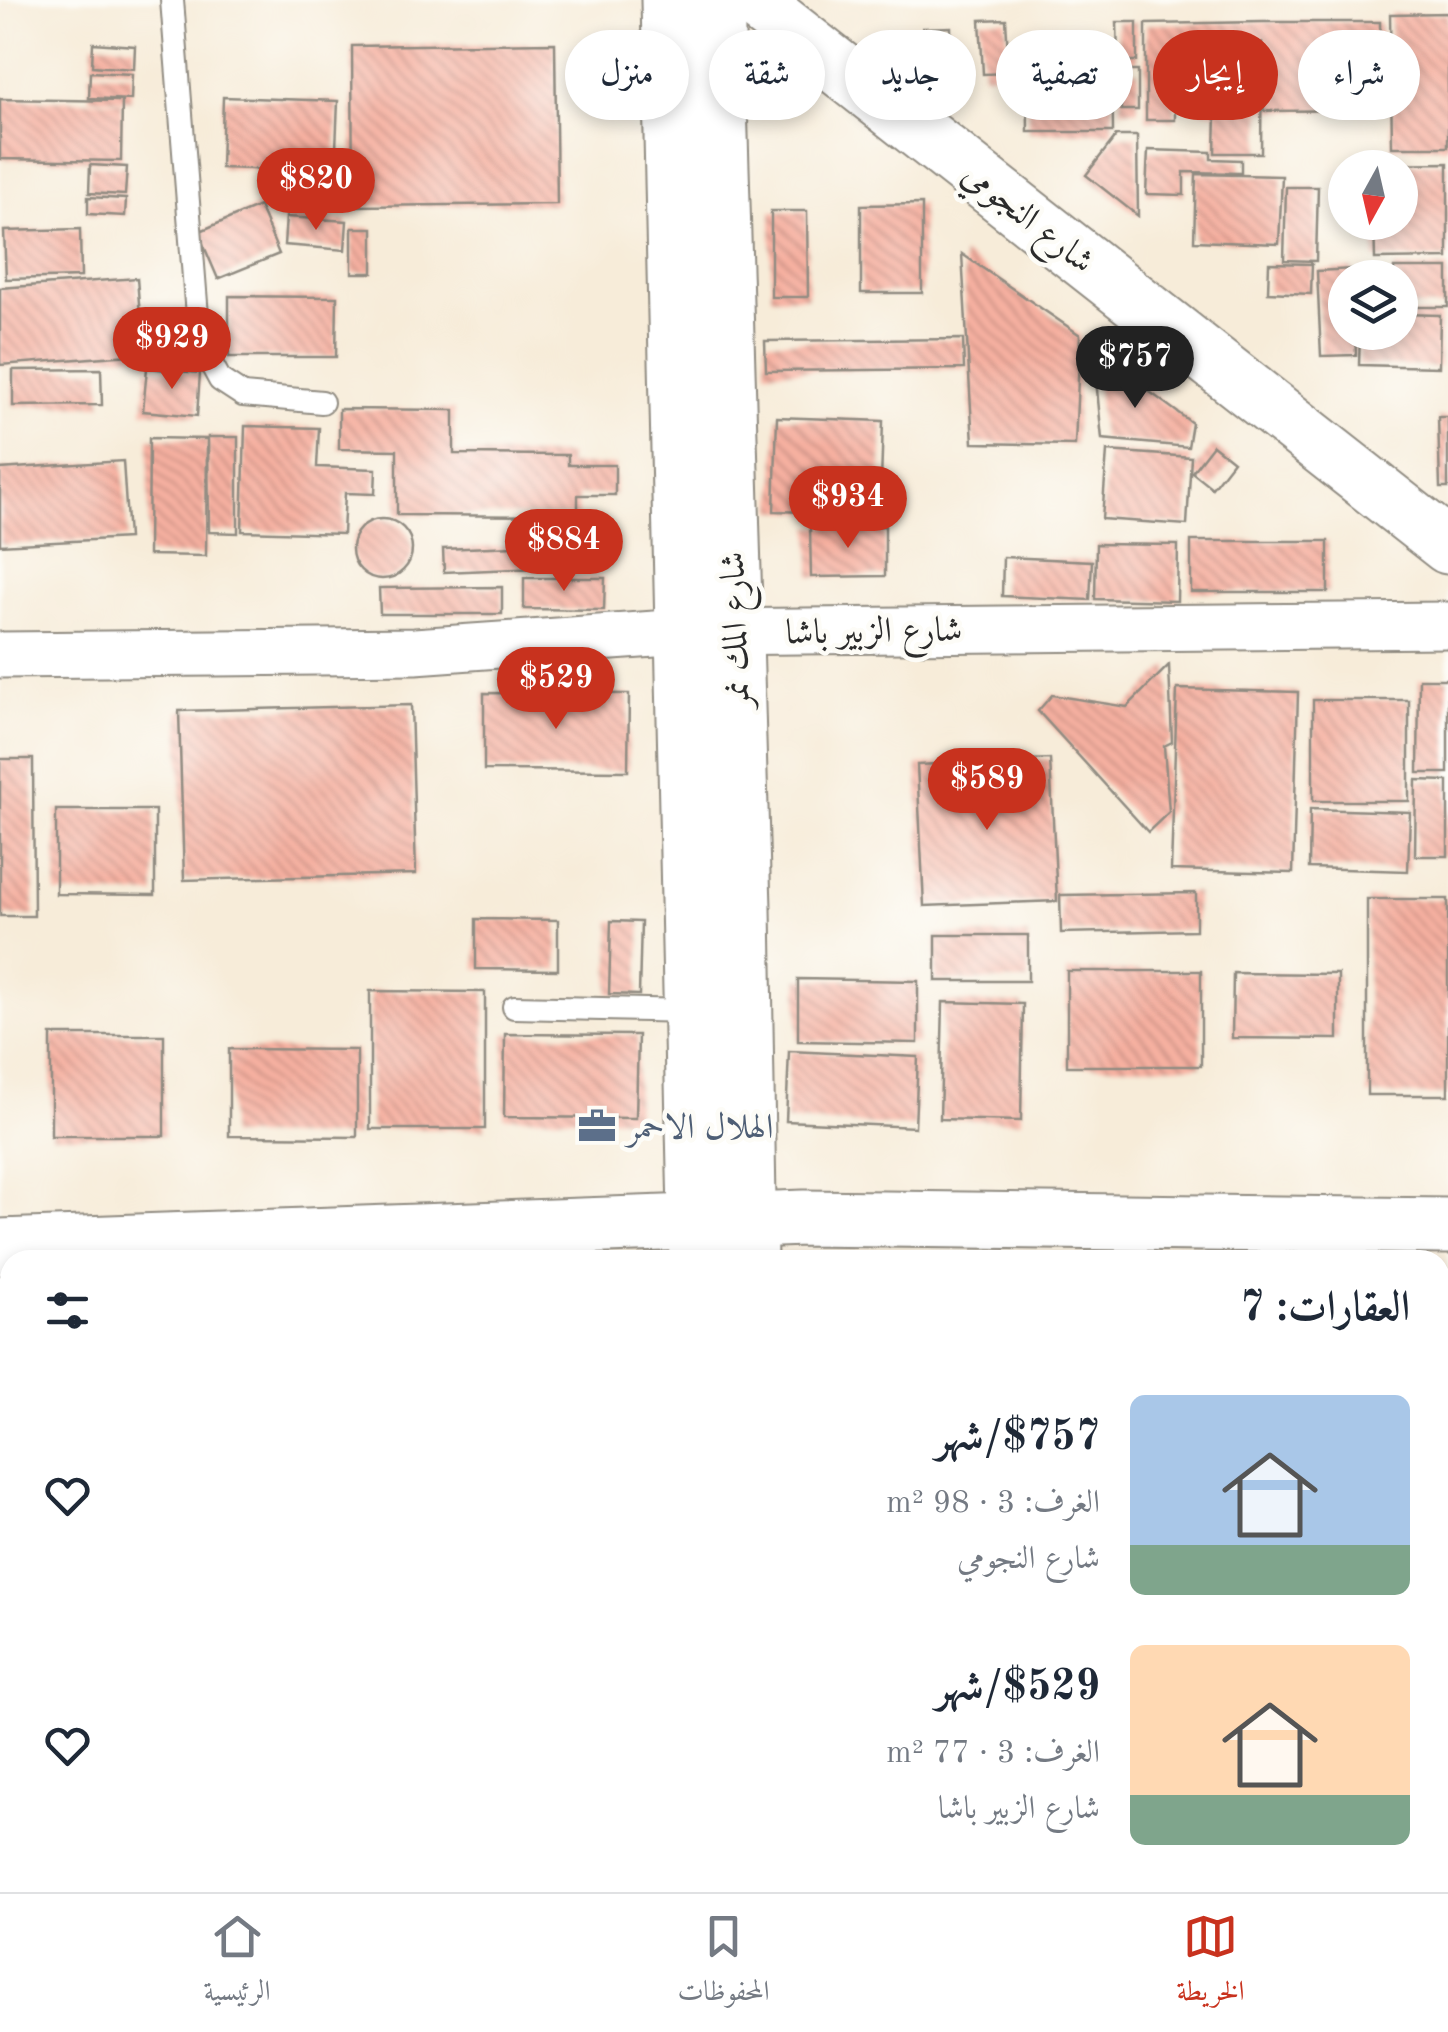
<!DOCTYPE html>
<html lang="ar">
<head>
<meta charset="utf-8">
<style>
	body { margin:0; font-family:"Old Standard TT",Amiri,serif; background:#f2f2f3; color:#1f2937; direction:rtl; height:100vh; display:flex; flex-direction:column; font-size:38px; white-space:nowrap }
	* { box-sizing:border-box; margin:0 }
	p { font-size:32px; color:#747a83 }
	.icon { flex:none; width:55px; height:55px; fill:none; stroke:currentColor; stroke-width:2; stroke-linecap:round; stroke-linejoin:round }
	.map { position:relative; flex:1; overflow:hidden; direction:ltr }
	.side { position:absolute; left:0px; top:1250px; width:1450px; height:642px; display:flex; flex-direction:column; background:#fff; border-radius:30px 30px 0 0; box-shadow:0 5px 15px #0003; direction:rtl }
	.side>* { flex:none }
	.top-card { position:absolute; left:30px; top:30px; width:1390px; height:90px; direction:rtl; display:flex; gap:20px }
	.needle { width:65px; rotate:188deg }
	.fabs { position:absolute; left:1328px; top:150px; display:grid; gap:20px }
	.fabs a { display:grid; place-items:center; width:90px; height:90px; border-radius:50%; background:#fff; box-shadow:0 5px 15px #0003; font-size:50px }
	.price { position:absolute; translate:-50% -85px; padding:0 22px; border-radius:35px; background:#c8321e; color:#fff; font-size:32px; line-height:65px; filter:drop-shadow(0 2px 5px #0008) }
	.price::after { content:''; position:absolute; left:50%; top:60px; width:30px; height:22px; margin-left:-15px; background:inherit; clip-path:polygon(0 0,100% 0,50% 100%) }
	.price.current { background:#222; color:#fff }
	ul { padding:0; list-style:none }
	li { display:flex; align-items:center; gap:30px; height:250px; padding:0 40px }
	li span { display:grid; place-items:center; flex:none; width:280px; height:200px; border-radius:15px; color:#555 }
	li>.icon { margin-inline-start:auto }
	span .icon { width:120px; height:120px; fill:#fffc; stroke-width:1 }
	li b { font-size:42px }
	h2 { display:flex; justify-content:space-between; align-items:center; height:120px; padding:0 40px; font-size:42px }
	.tag { padding:0 35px; border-radius:45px; background:#fff; box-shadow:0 5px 15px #0003; font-size:35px; line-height:90px }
	.tag.current { background:#c8321e; color:#fff }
	.tabs { display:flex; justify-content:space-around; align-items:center; height:140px; border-top:2px solid #e0e1e3; background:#fff; font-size:28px; color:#747a83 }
	.tabs a { display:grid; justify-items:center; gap:5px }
	.tabs .current { color:#c8321e }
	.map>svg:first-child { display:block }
	.building { fill:url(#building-back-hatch) }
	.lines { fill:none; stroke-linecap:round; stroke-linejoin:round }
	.lane-casing { stroke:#918c82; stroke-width:26 }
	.street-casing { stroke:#918c82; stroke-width:49 }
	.secondary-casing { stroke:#918c82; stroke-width:59 }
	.highway-casing { stroke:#918c82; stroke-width:59 }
	.lane { stroke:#fff; stroke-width:22 }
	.street { stroke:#fff; stroke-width:45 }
	.secondary { stroke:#fff; stroke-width:55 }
	.highway { stroke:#fff; stroke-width:55 }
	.labels { text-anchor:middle; stroke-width:9; stroke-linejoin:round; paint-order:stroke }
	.street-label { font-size:35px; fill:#2b2b2b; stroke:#fdfcf7 }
	.service-label { font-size:35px; fill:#4e5e75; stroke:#fdfcf7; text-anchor:start }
</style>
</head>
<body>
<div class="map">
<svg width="1448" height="1892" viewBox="0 0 1448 1892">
	<defs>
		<pattern id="building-back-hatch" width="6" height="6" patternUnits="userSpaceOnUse" patternTransform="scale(2.5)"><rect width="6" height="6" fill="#f6b0a0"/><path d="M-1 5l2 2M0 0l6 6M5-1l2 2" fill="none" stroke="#c78f83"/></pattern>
	</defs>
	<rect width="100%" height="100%" fill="#fdfcf7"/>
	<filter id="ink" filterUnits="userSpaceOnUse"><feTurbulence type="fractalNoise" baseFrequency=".01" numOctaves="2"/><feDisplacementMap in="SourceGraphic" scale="20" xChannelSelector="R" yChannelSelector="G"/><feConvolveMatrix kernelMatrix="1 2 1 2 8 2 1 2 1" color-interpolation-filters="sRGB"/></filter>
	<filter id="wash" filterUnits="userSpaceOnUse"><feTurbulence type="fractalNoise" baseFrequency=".0048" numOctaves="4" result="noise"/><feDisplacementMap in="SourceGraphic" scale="40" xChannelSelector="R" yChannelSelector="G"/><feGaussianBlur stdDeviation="2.25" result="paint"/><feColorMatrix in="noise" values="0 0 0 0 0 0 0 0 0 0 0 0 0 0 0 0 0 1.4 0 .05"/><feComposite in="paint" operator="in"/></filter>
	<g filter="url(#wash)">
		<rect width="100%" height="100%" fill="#f7ecd9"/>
		<g id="blocks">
			<g class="building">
				<polygon points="1448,13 1448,147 1392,147 1390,14"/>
				<polygon points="1006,19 1009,73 983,74 980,20"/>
				<polygon points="1117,22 1137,22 1137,61 1118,61"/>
				<polygon points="1263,22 1380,22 1381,110 1264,111 1262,41 1261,153 1215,153 1216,112 1201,111 1202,96 1175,96 1175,120 1146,120 1146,24"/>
				<polygon points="951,27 952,68 924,69 923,28"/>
				<polygon points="93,43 135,46 134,69 92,66"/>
				<polygon points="555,43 557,204 353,206 352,46"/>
				<polygon points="1027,43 1112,43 1113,132 1028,132"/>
				<rect x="1121" y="71" width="17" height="39"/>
				<polygon points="90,72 132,74 131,100 89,98"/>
				<polygon points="223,97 338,101 335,172 221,168"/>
				<polygon points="0,99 122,101 121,161 0,159"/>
				<polygon points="1116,136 1137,136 1138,216 1086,175"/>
				<polygon points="1148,150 1211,152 1211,159 1241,160 1241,173 1184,172 1184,195 1146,194"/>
				<polygon points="1448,163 1448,258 1375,259 1374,222 1400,222 1400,168 1378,168 1378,164"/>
				<polygon points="90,165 127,167 125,195 89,193"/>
				<polygon points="1196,174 1282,176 1279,244 1194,241"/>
				<polygon points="1286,187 1318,187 1316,261 1284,260"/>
				<polygon points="88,197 126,199 125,216 88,214"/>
				<polygon points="922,204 922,293 861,293 861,205"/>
				<polygon points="259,206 279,254 218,279 198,232"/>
				<polygon points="771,211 807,211 808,297 771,297"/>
				<polygon points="286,217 347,221 345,250 284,245"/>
				<rect x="352" y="228" width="21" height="45"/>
				<polygon points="80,229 81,277 6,279 4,231"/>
				<polygon points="962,254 1080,335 1075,445 973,443"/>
				<polygon points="1269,263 1312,264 1311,294 1268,292"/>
				<polygon points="1394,268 1448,268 1448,307 1400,307 1400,278 1394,278"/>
				<polygon points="1352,269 1353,278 1345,278 1345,332 1355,332 1356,355 1321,356 1317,271"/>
				<polygon points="137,278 143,354 0,365 0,288"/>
				<polygon points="229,296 337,297 336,357 229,357"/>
				<polygon points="1400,314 1440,315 1439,367 1359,365 1360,332 1400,332"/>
				<polygon points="963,339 964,369 766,371 765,341"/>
				<polygon points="1093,350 1192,423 1188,447 1102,439"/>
				<polygon points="147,368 200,373 197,416 143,411"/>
				<polygon points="101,369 102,405 13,406 13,370"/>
				<polygon points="339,409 454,410 454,454 568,455 568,465 615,465 615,495 578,495 578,516 397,515 397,450 339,449"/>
				<polygon points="777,417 883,421 880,514 774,511"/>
				<polygon points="1438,417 1448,417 1448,488 1440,488"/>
				<polygon points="245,426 319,428 317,467 376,469 375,494 345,493 343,534 242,531"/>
				<polygon points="208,437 238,437 238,533 209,532"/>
				<polygon points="149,438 207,439 206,556 148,555"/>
				<polygon points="1213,445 1233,461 1212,488 1192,472"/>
				<polygon points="1107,451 1191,457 1187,525 1102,519"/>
				<polygon points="123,461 128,538 0,545 0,469"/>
				<circle cx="382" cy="549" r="30"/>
				<polygon points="885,526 885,576 811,577 810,527"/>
				<rect x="1191" y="541" width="137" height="51"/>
				<polygon points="1096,544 1178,545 1177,601 1095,599"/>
				<polygon points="540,545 541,568 444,572 443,549"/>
				<polygon points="1003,557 1092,561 1090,600 1002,596"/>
				<polygon points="524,578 605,578 604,610 524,609"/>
				<polygon points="502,587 502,614 380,614 379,588"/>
				<polygon points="1169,665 1172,742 1164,746 1169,812 1148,832 1038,711 1052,695 1127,707"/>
				<polygon points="1419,679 1448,679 1448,773 1418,773"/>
				<polygon points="1177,689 1298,692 1293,873 1171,870"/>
				<polygon points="484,693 629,694 628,771 484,770"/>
				<rect x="1313" y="700" width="96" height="101"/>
				<polygon points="411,705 416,874 184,880 179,711"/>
				<polygon points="0,759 33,759 34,916 0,916"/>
				<polygon points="1050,759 1057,901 924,906 917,765"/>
				<polygon points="1416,780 1448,781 1448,856 1415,856"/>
				<polygon points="1310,809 1410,812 1408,871 1309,868"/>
				<polygon points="56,810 155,810 155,895 56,894"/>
				<polygon points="1196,893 1196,930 1061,933 1060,895"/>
				<rect x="1367" y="899" width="81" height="196"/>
				<polygon points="476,919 558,920 558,970 476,969"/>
				<polygon points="611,921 641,922 639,995 609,994"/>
				<rect x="936" y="935" width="92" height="46"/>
				<rect x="1067" y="971" width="134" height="95"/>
				<polygon points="1233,973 1338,974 1338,1039 1232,1038"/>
				<polygon points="798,979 918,981 918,1043 798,1041"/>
				<polygon points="370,991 485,992 485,1129 370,1129"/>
				<polygon points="943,1002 1023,1004 1021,1121 940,1119"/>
				<polygon points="505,1034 638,1035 636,1118 504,1117"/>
				<rect x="51" y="1035" width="113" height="101"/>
				<polygon points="229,1049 357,1050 357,1137 229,1136"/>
				<polygon points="789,1051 918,1057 915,1127 786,1121"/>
				<rect x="1440" y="1303" width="8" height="60"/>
				<rect x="0" y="1310" width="10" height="85"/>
				<rect x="0" y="1405" width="10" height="38"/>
				<polygon points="0,1629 10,1630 10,1701 0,1701"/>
				<rect x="1440" y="1647" width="8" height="64"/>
				<polygon points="10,1709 10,1748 0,1748 0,1710"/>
				<polygon points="0,1839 10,1839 10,1882 144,1882 144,1892 0,1892"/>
				<polygon points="183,1882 290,1882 291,1892 184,1892"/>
				<polygon points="490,1882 521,1882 522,1892 490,1892"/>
				<rect x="1089" y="1882" width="42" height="10"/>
				<rect x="1229" y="1882" width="61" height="10"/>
				<polygon points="1075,1887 1075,1892 991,1892 991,1889"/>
			</g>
		</g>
	</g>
	<g filter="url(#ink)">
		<use href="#blocks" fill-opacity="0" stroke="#918c82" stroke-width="2.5"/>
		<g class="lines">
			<g class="lane-casing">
				<g id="lane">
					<polyline points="172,0 199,341 220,380 243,395 322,402"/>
					<polyline points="514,1007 690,1011"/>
				</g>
			</g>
			<g class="street-casing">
				<g id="street">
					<polyline points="0,655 415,651 683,632 1448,625"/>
					<polyline points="1440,1757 1448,1757"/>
					<polyline points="0,1780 10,1779"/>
				</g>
			</g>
			<g class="secondary-casing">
				<g id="secondary">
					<polyline points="752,0 1448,546"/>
					<polyline points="0,1247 804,1218 1448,1226"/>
					<polyline points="1415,1892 1426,1882"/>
				</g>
			</g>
			<g class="highway-casing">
				<g id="highway">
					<polyline points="669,0 697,1260"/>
					<polyline points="716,0 743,908 749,1260"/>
					<polyline points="711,1882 711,1892"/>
					<polyline points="761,1882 762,1892"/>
				</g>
			</g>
			<use href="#lane" class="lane"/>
			<use href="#street" class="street"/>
			<use href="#secondary" class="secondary"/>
			<use href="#highway" class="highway"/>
		</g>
	</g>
	<defs>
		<g id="office-bare" transform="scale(3)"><path d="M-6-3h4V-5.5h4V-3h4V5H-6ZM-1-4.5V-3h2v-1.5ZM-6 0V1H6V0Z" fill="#5c6f8a" stroke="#fdfcf7" stroke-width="2.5" paint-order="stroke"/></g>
	</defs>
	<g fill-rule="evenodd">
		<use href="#office-bare" x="597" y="1126"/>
	</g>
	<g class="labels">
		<g class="street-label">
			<text transform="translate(1029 217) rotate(38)" y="12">شارع النجومي</text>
			<text transform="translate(734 630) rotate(-92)" y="12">شارع المك نمر</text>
			<text transform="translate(874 630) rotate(-1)" y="12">شارع الزبير باشا</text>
		</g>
		<g class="service-label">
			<text x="627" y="1138">الهلال الاحمر</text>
		</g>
	</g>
</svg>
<div class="fabs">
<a><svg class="needle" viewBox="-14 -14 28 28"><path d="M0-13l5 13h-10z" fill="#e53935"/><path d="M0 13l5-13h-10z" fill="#747a83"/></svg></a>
<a><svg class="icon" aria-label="layers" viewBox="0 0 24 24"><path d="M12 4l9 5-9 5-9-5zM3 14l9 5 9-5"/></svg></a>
</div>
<b class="price" style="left:316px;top:233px">$820</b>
<b class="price" style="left:172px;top:392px">$929</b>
<b class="price current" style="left:1135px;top:411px">$757</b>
<b class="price" style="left:848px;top:551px">$934</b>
<b class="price" style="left:564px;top:594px">$884</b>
<b class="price" style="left:556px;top:732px">$529</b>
<b class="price" style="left:987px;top:833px">$589</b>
<div class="top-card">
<a class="tag">شراء</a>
<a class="tag current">إيجار</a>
<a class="tag">تصفية</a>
<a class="tag">جديد</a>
<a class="tag">شقة</a>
<a class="tag">منزل</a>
</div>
<section class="side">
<h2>العقارات: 7<svg class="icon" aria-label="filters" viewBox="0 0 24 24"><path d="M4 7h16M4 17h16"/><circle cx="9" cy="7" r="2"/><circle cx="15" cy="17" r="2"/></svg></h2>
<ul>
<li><span style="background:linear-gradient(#a9c7e8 75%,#7fa58c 0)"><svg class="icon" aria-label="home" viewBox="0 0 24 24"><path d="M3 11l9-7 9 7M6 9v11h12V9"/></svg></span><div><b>$757/شهر</b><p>الغرف: 3 · 98 m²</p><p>شارع النجومي</p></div><svg class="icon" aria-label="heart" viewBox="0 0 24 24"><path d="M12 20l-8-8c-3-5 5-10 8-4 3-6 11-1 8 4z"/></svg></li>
<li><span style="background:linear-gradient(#ffd9b3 75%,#7fa58c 0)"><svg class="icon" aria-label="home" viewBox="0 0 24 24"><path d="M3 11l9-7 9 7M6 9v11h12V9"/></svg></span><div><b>$529/شهر</b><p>الغرف: 3 · 77 m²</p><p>شارع الزبير باشا</p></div><svg class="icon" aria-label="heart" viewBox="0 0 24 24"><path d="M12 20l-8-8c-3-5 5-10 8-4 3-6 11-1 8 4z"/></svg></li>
</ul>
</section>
</div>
<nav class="tabs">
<a class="current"><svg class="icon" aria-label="map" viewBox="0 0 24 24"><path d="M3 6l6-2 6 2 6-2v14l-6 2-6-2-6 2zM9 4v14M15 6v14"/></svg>الخريطة</a>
<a><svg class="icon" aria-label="saved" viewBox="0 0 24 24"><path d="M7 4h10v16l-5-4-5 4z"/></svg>المحفوظات</a>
<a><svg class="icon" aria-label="home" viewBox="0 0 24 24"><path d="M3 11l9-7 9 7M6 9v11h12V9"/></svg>الرئيسية</a>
</nav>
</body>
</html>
